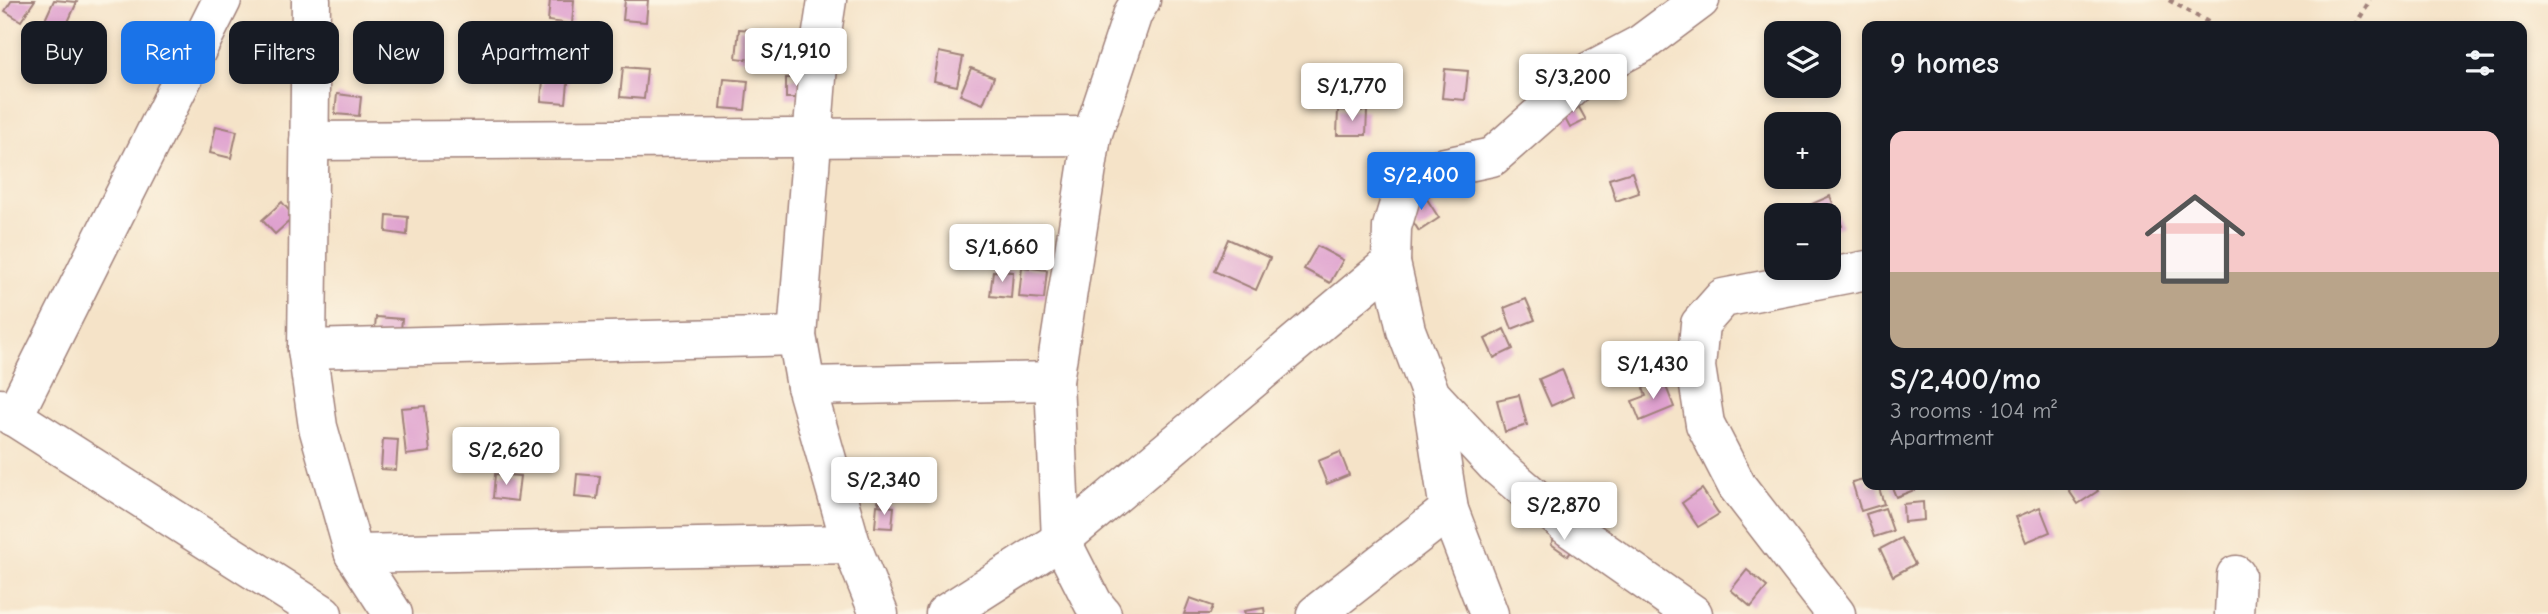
<!DOCTYPE html>
<html lang="en">
<head>
<meta charset="utf-8">
<style>
	body { margin:0; font-family:"Comic Neue",sans-serif; background:#20242c; color:#f1f3f6; height:100vh; display:flex; flex-direction:column; font-size:26px; white-space:nowrap }
	* { box-sizing:border-box; margin:0 }
	p { font-size:23px; color:#9ea1a6 }
	.icon { flex:none; width:38px; height:38px; fill:none; stroke:currentColor; stroke-width:2; stroke-linecap:round; stroke-linejoin:round }
	.map { position:relative; flex:1; overflow:hidden }
	.sheet { position:absolute; left:1862px; top:21px; width:665px; height:469px; display:flex; flex-direction:column; background:#171b24; border-radius:14px; box-shadow:0 4px 10px #0003 }
	.sheet>* { flex:none }
	.hud { position:absolute; left:21px; top:21px; width:665px; height:63px; display:flex; gap:14px }
	.controls { position:absolute; left:1764px; top:21px; display:grid; gap:14px }
	.controls a { display:grid; place-items:center; width:77px; height:77px; border-radius:14px; background:#171b24; box-shadow:0 4px 10px #0003; font-size:35px }
	.price { position:absolute; translate:-50% -60px; padding:0 16px; border-radius:7px; background:#fff; color:#222; font-size:23px; line-height:46px; filter:drop-shadow(0 2px 4px #0008) }
	.price::after { content:''; position:absolute; left:50%; top:42px; width:21px; height:16px; margin-left:-10px; background:inherit; clip-path:polygon(0 0,100% 0,50% 100%) }
	.price.active { background:#1a73e8; color:#fff }
	ul { padding:0; list-style:none }
	li { display:grid; align-content:center; gap:14px; height:371px; padding:0 28px }
	li span { display:grid; place-items:center; height:217px; border-radius:14px; color:#555 }
	li>.icon { margin-inline-start:auto }
	span .icon { width:126px; height:126px; fill:#fffc; stroke-width:1 }
	li b { font-size:30px }
	h2 { display:flex; justify-content:space-between; align-items:center; height:84px; padding:0 28px; font-size:30px }
	.tag { padding:0 24px; border-radius:14px; background:#171b24; box-shadow:0 4px 10px #0003; font-size:24px; line-height:63px }
	.tag.active { background:#1a73e8; color:#fff }
	.map>svg:first-child { display:block }
	.building { fill:#dfa1cf }
	.lines { fill:none; stroke-linecap:round; stroke-linejoin:round }
	.street-casing { stroke:#a0817a; stroke-width:41 }
	.path { stroke:#a0817a; stroke-width:4.5; stroke-dasharray:5 5; stroke-linecap:butt }
	.street { stroke:#fff; stroke-width:38 }
</style>
</head>
<body>
<div class="map">
<svg width="2548" height="614" viewBox="0 0 2548 614">
	<rect width="100%" height="100%" fill="#fcf5e5"/>
	<filter id="ink" filterUnits="userSpaceOnUse"><feTurbulence type="fractalNoise" baseFrequency=".0143" numOctaves="2"/><feDisplacementMap in="SourceGraphic" scale="14" xChannelSelector="R" yChannelSelector="G"/><feConvolveMatrix kernelMatrix="1 2 1 2 8 2 1 2 1" color-interpolation-filters="sRGB"/></filter>
	<filter id="wash" filterUnits="userSpaceOnUse"><feTurbulence type="fractalNoise" baseFrequency=".00686" numOctaves="4" result="noise"/><feDisplacementMap in="SourceGraphic" scale="28" xChannelSelector="R" yChannelSelector="G"/><feGaussianBlur stdDeviation="1.57" result="paint"/><feColorMatrix in="noise" values="0 0 0 0 0 0 0 0 0 0 0 0 0 0 0 0 0 1.4 0 .05"/><feComposite in="paint" operator="in"/></filter>
	<g filter="url(#wash)">
		<rect width="100%" height="100%" fill="#f5e3c8"/>
		<g id="blocks">
			<g class="building">
				<polygon points="12,0 35,0 21,21 5,11"/>
				<polygon points="54,0 77,2 64,31 44,22"/>
				<polygon points="550,0 574,0 572,24 548,21"/>
				<polygon points="625,0 648,0 646,22 623,20"/>
				<polygon points="739,29 763,31 760,61 736,58"/>
				<polygon points="939,52 963,57 957,86 934,81"/>
				<polygon points="623,67 647,69 644,99 620,97"/>
				<polygon points="1368,67 1392,69 1389,99 1365,96"/>
				<polygon points="971,68 994,77 983,104 960,95"/>
				<polygon points="1445,69 1468,71 1465,100 1442,98"/>
				<polygon points="544,71 569,73 566,103 541,101"/>
				<rect x="786" y="78" width="21" height="20"/>
				<polygon points="724,79 748,81 745,110 721,108"/>
				<polygon points="337,94 361,97 359,116 335,114"/>
				<polygon points="1575,100 1586,120 1570,128 1560,109"/>
				<polygon points="1338,110 1367,111 1366,135 1337,135"/>
				<polygon points="216,126 237,131 231,158 210,153"/>
				<polygon points="1829,127 1837,148 1829,151"/>
				<polygon points="1632,172 1639,193 1616,201 1609,179"/>
				<polygon points="1423,193 1439,218 1419,231 1403,206"/>
				<polygon points="1830,196 1842,226 1829,232 1829,215 1787,215"/>
				<polygon points="282,202 294,217 275,234 262,220"/>
				<polygon points="387,215 408,217 407,235 386,232"/>
				<polygon points="1228,239 1270,258 1256,290 1214,271"/>
				<polygon points="1317,246 1343,260 1330,283 1304,269"/>
				<polygon points="1022,267 1047,270 1044,299 1019,297"/>
				<polygon points="993,271 1013,272 1011,298 990,296"/>
				<polygon points="1526,299 1535,320 1512,329 1504,308"/>
				<polygon points="376,317 402,319 400,341 374,338"/>
				<polygon points="1504,329 1513,349 1494,358 1485,339"/>
				<polygon points="1562,369 1573,396 1551,406 1539,379"/>
				<polygon points="1663,379 1674,407 1640,421 1632,401 1646,396 1643,388"/>
				<polygon points="1519,395 1527,425 1505,432 1497,400"/>
				<polygon points="425,406 430,452 406,455 401,408"/>
				<polygon points="383,439 398,440 396,470 381,469"/>
				<polygon points="1340,452 1349,475 1327,484 1318,461"/>
				<polygon points="495,474 520,476 517,501 493,498"/>
				<polygon points="577,474 600,476 597,499 575,497"/>
				<polygon points="890,478 897,494 879,503 872,487"/>
				<polygon points="1867,478 1867,485 1878,485 1884,504 1861,511 1852,482"/>
				<polygon points="1891,485 1927,485 1896,497"/>
				<polygon points="2065,485 2094,485 2098,491 2078,504"/>
				<polygon points="1702,489 1719,514 1698,527 1682,503"/>
				<polygon points="1923,502 1924,520 1904,522 1903,504"/>
				<polygon points="877,505 894,507 892,528 875,527"/>
				<polygon points="2040,507 2050,532 2026,542 2016,517"/>
				<polygon points="1885,508 1893,531 1874,537 1866,514"/>
				<polygon points="1560,529 1578,541 1568,556 1551,544"/>
				<polygon points="1901,538 1915,564 1893,576 1880,549"/>
				<polygon points="1747,570 1767,587 1751,607 1731,590"/>
				<polygon points="1190,598 1213,606 1210,614 1184,614"/>
				<polygon points="1264,608 1265,614 1245,614 1244,611"/>
			</g>
		</g>
	</g>
	<g filter="url(#ink)">
		<use href="#blocks" fill-opacity="0" stroke="#a0817a" stroke-width="2"/>
		<g class="lines">
			<g class="street-casing">
				<g id="street">
					<polyline points="311,0 307,349 318,427 354,554 393,614"/>
					<polyline points="827,0 819,52 797,336 806,386 851,544 879,614"/>
					<polyline points="309,141 1092,136"/>
					<polyline points="307,349 797,336"/>
					<polyline points="806,386 1054,381"/>
					<polyline points="1431,395 1449,510 1489,614"/>
					<polyline points="0,408 323,614"/>
					<polyline points="13,417 222,0"/>
					<polyline points="354,554 851,544"/>
					<polyline points="945,614 1061,540 1391,263"/>
					<polyline points="1102,614 1093,603 1061,540 1054,381 1092,136 1133,13 1141,0"/>
					<polyline points="1316,614 1449,510"/>
					<polyline points="1693,614 1570,528 1495,464 1431,395 1406,330 1391,263 1392,227 1403,190 1431,170 1492,157 1590,71 1641,44 1700,0"/>
					<polyline points="1836,614 1737,486 1705,424 1696,367 1700,324 1723,298 1867,270"/>
					<polyline points="2234,614 2236,575"/>
				</g>
			</g>
			<g class="path">
				<polyline points="2169,0 2215,26"/>
				<polyline points="2355,26 2370,0"/>
			</g>
			<use href="#street" class="street"/>
		</g>
	</g>
</svg>
<div class="controls">
<a><svg class="icon" aria-label="layers" viewBox="0 0 24 24"><path d="M12 4l9 5-9 5-9-5zM3 14l9 5 9-5"/></svg></a>
<a>+</a>
<a>−</a>
</div>
<b class="price" style="left:796px;top:88px">S/1,910</b>
<b class="price" style="left:1573px;top:114px">S/3,200</b>
<b class="price" style="left:1352px;top:123px">S/1,770</b>
<b class="price active" style="left:1421px;top:212px">S/2,400</b>
<b class="price" style="left:1002px;top:284px">S/1,660</b>
<b class="price" style="left:1653px;top:401px">S/1,430</b>
<b class="price" style="left:506px;top:487px">S/2,620</b>
<b class="price" style="left:884px;top:517px">S/2,340</b>
<b class="price" style="left:1564px;top:542px">S/2,870</b>
<div class="hud">
<a class="tag">Buy</a>
<a class="tag active">Rent</a>
<a class="tag">Filters</a>
<a class="tag">New</a>
<a class="tag">Apartment</a>
</div>
<section class="sheet">
<h2>9 homes<svg class="icon" aria-label="filters" viewBox="0 0 24 24"><path d="M4 7h16M4 17h16"/><circle cx="9" cy="7" r="2"/><circle cx="15" cy="17" r="2"/></svg></h2>
<ul>
<li><span style="background:linear-gradient(#f6c9c9 65%,#b9a48a 0)"><svg class="icon" aria-label="home" viewBox="0 0 24 24"><path d="M3 11l9-7 9 7M6 9v11h12V9"/></svg></span><div><b>S/2,400/mo</b><p>3 rooms · 104 m²</p><p>Apartment</p></div></li>
</ul>
</section>
</div>
</body>
</html>
